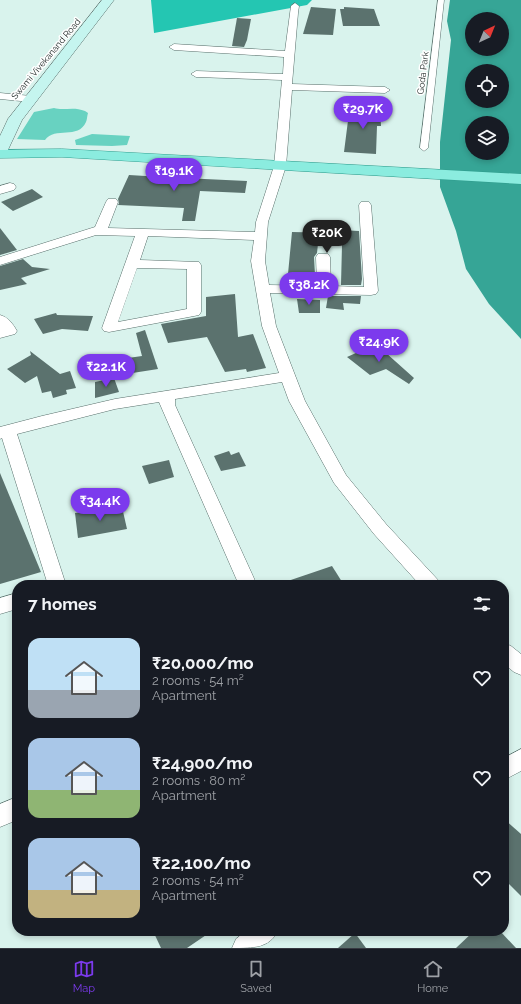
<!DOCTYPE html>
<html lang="en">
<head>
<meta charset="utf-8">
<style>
	body { margin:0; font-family:Raleway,sans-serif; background:#242831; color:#f1f3f6; height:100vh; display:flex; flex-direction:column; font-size:15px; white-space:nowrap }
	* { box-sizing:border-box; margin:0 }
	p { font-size:13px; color:#9ea1a6 }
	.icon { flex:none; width:22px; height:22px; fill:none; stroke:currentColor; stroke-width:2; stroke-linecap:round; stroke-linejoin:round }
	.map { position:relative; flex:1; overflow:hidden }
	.sheet { position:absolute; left:12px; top:580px; width:497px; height:356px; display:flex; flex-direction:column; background:#171b24; border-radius:16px; box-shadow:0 2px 6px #0003 }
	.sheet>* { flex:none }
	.needle { width:26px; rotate:43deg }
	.controls { position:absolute; left:465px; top:12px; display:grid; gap:8px }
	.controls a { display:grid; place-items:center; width:44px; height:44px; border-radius:50%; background:#171b24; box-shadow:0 2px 6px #0003; font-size:20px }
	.price { position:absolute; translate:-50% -34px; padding:0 9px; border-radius:14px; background:#7c3aed; color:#fff; font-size:13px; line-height:26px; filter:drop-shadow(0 1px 2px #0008) }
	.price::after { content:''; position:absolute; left:50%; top:24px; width:12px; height:9px; margin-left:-6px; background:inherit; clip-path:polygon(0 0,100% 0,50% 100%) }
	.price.current { background:#222; color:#fff }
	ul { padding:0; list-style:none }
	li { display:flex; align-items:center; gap:12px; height:100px; padding:0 16px }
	li span { display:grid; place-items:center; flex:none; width:112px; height:80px; border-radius:12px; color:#555 }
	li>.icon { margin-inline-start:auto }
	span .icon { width:48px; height:48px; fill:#fffc; stroke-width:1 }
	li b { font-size:17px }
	h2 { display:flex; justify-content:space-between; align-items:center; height:48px; padding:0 16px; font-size:17px }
	.menu { display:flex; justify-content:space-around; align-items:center; height:56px; border-top:1px solid #363941; background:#171b24; font-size:11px; color:#9ea1a6 }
	.menu a { display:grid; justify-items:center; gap:2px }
	.menu .current { color:#7c3aed }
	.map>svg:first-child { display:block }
	.green { fill:#68d2c1 }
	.forest { fill:#24c6b2 }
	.water { fill:#36a596; fill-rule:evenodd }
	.building { fill:#5b726e }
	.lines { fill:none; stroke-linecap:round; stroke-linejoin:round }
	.pedestrian-casing { stroke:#586f6b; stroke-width:1 }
	.minor-casing { stroke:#586f6b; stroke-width:1 }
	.secondary-casing { stroke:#586f6b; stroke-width:1 }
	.primary-casing { stroke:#319e8f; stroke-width:1 }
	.pedestrian { fill:#fff; fill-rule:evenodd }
	.minor { fill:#fff; fill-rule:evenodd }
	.secondary { fill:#c5f5ef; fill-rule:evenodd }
	.primary { fill:#8becdf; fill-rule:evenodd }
	.labels { text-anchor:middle; stroke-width:3; stroke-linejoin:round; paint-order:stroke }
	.far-street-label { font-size:9px; fill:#1a2422; stroke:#fff }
</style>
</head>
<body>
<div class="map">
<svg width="521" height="948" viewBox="0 0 521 948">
	<rect width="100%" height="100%" fill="#d9f3ed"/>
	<g class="green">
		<path d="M54,108C64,111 73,106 85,111L88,113C87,116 87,120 86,122C78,140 55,126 45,140L17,139L34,112Z"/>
		<polygon points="92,134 130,136 127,145 112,146 76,145 75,140"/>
	</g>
	<polygon class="forest" points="151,0 312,0 307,5 154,33"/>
	<path class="water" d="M450,0H521V339L489,304L466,269L456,231L440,187V142L451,40L447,21ZM472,19H502V49H472ZM472,71H502V101H472ZM472,123H502V153H472Z"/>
	<g class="building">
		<polygon points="311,7 336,9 333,35 303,34"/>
		<polygon points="344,7 374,9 380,26 343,26 340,9 344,9"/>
		<polygon points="237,18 251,19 247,40 244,47 232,46"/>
		<polygon points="350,105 380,107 381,126 377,126 376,154 344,152"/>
		<polygon points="129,175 162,177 247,181 245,193 200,191 195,221 182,221 184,208 118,205 119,203 118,199"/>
		<polygon points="32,189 43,197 13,211 1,202"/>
		<polygon points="0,228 17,250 0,255"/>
		<polygon points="338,230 359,231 362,279 361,285 341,285 342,245 318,244 317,253 314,257 315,275 288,274 292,232 338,233"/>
		<polygon points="23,259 32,267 50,269 21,278 27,284 0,290 0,266"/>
		<polygon points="235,294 238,337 253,334 266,368 247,372 246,369 225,372 207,337 168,343 161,324 206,316 206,297"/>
		<polygon points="328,296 361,296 360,304 343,303 344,310 326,308"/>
		<polygon points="297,299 320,300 320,313 299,313"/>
		<polygon points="56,313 57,315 93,316 88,331 62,329 43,334 34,319"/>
		<polygon points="145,330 158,369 126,374 121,359 142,356 136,333"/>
		<polygon points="376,344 414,378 409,384 386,369 370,375 347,357"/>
		<polygon points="30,351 60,374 70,371 76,388 66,390 67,394 53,398 51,391 42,393 37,376 25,383 7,369 31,355"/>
		<polygon points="114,378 119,392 95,398 95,382"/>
		<polygon points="229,451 231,455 239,452 246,466 221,471 214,456"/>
		<polygon points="169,460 174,477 149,484 142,466"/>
		<polygon points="0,473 41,572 0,584"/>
		<polygon points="122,507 127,529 78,538 75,513"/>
		<polygon points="332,566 344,585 282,585 282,583"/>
		<polygon points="504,819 521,834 521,896 504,879"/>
		<polygon points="153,931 212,931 187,948 161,948"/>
		<polygon points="474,931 500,931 516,948 456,948"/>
		<polygon points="355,933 366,948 338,948"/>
	</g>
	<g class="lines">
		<g class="pedestrian-casing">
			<polygon id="pedestrian" points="438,0 444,0 428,148 424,151 420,148"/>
		</g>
		<g class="minor-casing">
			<g id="minor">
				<path d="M295,3L299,6L298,13L292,84L385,87L390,90L385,93L292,90L286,166L268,222L265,261L269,285L317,286L316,257L318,254H328L330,257L331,286L364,287L359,205L361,202H369L371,205L378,291L376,294L371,295L270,293L276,326L305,401L346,475L386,524L438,580L440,585H420L374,534L334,483L289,401L282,382L175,399V405L257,585H239L159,402L115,409L17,434L66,585H48L2,438L0,439V427L42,416L115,399L279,373L262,326L251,261L254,240L148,236L140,260L199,262L201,265V312L199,315L194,316L109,332L104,331L102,328L135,236L96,235L0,265V257L95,227L106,202L108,199H116L118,202L108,228L255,232L256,222L274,166L282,80L196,77L191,74L196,71L283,74L284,57L174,50L169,47L174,44L285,51L291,6ZM137,268L187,269V309L118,322Z"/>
				<polygon points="0,93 31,96 36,99 31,102 0,99"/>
				<polygon points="10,183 14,184 16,187 14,190 0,194 0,186"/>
				<path d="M0,315C8,317 13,324 17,331L15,334L0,338Z"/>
				<polygon points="17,593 17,609 0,614 0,598"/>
				<polygon points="504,643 511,646 521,654 521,675 514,672 504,664"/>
				<polygon points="521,749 521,771 504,780 504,758"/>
				<polygon points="17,797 17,820 0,827 0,804"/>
				<path d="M246,931H278C269,948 254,948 232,948L236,939Z"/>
			</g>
		</g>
		<g class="secondary-casing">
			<polygon id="secondary" points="102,0 114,0 22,120 7,152 5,155 0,156 0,136 8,119"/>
		</g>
		<g class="primary-casing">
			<polygon id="primary" points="62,149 521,174 521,184 62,157 0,158 0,150"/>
		</g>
		<use href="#pedestrian" class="pedestrian"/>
		<use href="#minor" class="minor"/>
		<use href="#secondary" class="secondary"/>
		<use href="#primary" class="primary"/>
	</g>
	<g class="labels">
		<g class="far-street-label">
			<text transform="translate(46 59) rotate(-50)" y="3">Swami Vivekanand Road</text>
			<text transform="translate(423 73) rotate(-83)" y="3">Goda Park</text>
		</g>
	</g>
</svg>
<div class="controls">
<a><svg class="needle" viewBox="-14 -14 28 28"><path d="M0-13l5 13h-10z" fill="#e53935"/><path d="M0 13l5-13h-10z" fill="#9ea1a6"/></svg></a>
<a><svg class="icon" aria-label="locate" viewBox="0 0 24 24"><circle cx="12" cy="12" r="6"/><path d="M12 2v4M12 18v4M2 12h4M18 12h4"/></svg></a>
<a><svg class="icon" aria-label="layers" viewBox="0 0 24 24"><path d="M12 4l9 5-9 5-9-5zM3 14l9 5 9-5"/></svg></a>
</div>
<b class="price" style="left:363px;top:130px">₹29.7K</b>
<b class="price" style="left:174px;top:192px">₹19.1K</b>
<b class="price current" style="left:327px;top:254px">₹20K</b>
<b class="price" style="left:309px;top:306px">₹38.2K</b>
<b class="price" style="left:379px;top:363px">₹24.9K</b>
<b class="price" style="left:106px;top:388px">₹22.1K</b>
<b class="price" style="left:100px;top:522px">₹34.4K</b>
<section class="sheet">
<h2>7 homes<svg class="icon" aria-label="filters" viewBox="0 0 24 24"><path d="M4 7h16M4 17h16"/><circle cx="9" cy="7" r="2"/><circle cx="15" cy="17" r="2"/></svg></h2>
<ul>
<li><span style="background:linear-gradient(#bfe0f5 65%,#9aa5b1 0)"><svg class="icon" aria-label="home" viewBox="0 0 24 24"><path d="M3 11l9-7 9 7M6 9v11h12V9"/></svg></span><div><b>₹20,000/mo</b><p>2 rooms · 54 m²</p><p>Apartment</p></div><svg class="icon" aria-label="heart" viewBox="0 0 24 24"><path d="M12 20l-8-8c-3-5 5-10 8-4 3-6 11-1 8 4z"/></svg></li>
<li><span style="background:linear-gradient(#a9c7e8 65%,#8fb573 0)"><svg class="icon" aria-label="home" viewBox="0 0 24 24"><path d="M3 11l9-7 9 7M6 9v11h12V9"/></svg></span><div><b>₹24,900/mo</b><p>2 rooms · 80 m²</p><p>Apartment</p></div><svg class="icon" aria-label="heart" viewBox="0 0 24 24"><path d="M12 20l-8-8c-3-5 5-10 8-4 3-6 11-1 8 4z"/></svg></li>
<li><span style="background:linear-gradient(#a9c7e8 65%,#c2b280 0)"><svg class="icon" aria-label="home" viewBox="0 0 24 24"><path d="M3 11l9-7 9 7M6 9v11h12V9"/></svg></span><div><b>₹22,100/mo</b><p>2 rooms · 54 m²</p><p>Apartment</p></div><svg class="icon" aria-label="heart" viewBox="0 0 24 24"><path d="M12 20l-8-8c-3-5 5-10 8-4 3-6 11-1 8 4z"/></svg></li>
</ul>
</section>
</div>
<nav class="menu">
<a class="current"><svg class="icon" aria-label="map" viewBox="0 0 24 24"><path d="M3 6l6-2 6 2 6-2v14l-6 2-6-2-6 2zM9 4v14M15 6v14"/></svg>Map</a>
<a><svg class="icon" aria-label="saved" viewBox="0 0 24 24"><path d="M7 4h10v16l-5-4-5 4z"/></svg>Saved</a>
<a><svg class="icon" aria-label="home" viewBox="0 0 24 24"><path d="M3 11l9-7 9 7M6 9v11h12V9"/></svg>Home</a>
</nav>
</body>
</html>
